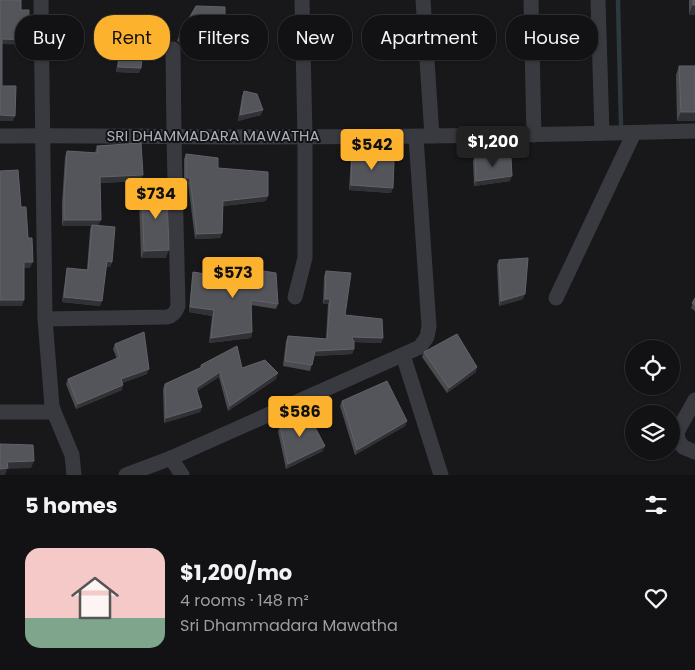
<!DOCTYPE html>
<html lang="en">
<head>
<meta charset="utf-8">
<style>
	body { margin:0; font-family:Poppins,sans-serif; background:#1b1b1d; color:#f1f3f6; height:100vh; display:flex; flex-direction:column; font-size:19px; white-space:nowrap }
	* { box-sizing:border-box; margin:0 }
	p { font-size:16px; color:#9c9ea0 }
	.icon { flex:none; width:28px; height:28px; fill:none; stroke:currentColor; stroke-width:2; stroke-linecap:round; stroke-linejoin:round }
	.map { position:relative; height:475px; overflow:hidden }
	.side { display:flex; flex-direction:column; background:#121214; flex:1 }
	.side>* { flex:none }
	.hud { position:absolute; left:15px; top:15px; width:665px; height:45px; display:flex; gap:10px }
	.fabs { position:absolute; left:625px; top:340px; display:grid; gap:10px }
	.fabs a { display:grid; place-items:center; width:55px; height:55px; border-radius:50%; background:#121214; box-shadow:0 1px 4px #0004,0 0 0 1px #313234; font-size:25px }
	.price { position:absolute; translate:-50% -42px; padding:0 11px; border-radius:5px; background:#fdb22d; color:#111; font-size:16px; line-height:32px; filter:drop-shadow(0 1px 2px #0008) }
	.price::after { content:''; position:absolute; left:50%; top:30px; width:15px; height:11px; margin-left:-8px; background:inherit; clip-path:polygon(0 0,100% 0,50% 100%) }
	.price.selected { background:#222; color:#fff }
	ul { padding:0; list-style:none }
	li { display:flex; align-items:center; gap:15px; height:125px; padding:0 25px }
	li+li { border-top:1px solid #313234 }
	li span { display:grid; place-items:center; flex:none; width:140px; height:100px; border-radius:15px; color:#555 }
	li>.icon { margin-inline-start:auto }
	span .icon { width:60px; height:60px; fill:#fffc; stroke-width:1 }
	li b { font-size:21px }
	h2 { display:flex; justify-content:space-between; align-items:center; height:60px; padding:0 25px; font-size:21px }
	.tag { padding:0 18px; border-radius:20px; background:#121214; box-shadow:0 1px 4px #0004,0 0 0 1px #313234; font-size:18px; line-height:45px }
	.tag.selected { background:#fdb22d; color:#111 }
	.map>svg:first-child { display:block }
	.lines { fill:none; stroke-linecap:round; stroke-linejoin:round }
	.stream { stroke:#2d383f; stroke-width:4.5 }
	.street { stroke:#393a40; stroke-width:15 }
	.wall { fill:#494b4f }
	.shaded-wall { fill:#313235 }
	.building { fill:#54555b; stroke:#61636a }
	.labels { text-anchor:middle; stroke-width:4; stroke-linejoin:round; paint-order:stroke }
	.street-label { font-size:15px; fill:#a9afbb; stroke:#131315 }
</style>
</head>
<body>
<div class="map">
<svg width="695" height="475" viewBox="0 0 695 475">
	<rect width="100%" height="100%" fill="#18181a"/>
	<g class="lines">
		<polyline class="stream" points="618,0 621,126"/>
		<g class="street">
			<polyline points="41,0 45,319 52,406 54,412 72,455 74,475"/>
			<polyline points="423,0 432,136"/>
			<polyline points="531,0 534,135"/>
			<polyline points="598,0 602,133"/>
			<path d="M0,136C81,135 161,137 242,137C393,137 544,135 695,131"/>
			<polyline points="295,297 305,258 305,137 302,0"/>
			<polyline points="556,298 634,133"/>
			<path d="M45,319L167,317C173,316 176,312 178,306L174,137L173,49"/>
			<polyline points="403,355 441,475"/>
			<polyline points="695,400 677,432 678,440 683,447 695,452"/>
			<polyline points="0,412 54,412"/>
			<polyline points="171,458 182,475"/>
			<polyline points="126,475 171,458 420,347 427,337 429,326 416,137"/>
		</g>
	</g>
	<g class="wall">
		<polygon points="689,0 695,0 689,15"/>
		<polygon points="123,36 141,68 139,73 116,72 121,41"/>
		<polygon points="179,36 225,39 223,44 180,43 177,41"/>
		<polygon points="679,66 695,66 695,121 677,121 676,75"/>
		<polygon points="244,91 261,115 238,121 242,96"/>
		<polygon points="97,146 141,181 100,183 98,226 112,262 110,267 106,266 100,306 62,302 66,273 67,268 87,270 90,230 91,226 62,226 62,203 65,157 67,151 95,153"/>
		<polygon points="352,150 391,193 349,190 351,156"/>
		<polygon points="186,154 218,168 266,201 223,206 222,233 220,238 195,239 188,183 184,183 184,159"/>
		<polygon points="475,156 510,181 474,186 473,161"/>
		<polygon points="142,190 166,258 141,258 139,197"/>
		<polygon points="499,260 523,299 499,306 497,265"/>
		<polygon points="244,268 278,304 276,309 251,305 252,332 251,338 209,343 212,316 189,312 192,277 193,272 241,279"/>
		<polygon points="326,271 345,315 383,338 381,343 354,342 354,349 352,354 314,356 310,371 283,366 286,341 288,336 326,339 328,304 323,304 324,276"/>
		<polygon points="695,298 695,311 691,308"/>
		<polygon points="115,344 147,374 122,383 122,390 76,409 66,384 68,379 117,359 113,349"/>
		<polygon points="424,352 476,372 447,393 422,357"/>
		<polygon points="201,365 242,368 276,379 228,411 219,377 197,391 202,407 200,412 164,423 163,389 165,384 200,368"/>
		<polygon points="342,401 407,421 405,426 355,455 340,406"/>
		<polygon points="280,426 323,451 286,469 278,431"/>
	</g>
	<g class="shaded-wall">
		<polygon points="693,5 695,5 695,15 689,15"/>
		<polygon points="182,38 225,39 223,44 180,43"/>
		<polygon points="2,39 28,40 26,45 1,44"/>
		<polygon points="118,67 141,68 139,73 116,72"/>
		<polygon points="263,110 261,115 238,121 240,115"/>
		<polygon points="681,112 695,112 695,121 677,121"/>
		<polygon points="0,115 15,116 13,121 0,121"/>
		<polygon points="143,175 141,181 98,183 100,177"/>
		<polygon points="512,176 510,181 474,186 476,181"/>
		<polygon points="186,178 190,178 188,183 184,183"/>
		<polygon points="351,185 393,188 391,193 349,190"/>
		<polygon points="268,196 266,201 221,206 223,201"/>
		<polygon points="64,220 101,220 98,226 62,226"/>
		<polygon points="222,233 220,238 195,239 197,234"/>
		<polygon points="169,250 166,258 141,258 144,251"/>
		<polygon points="107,261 112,262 110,267 105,266"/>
		<polygon points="24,262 33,262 30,268 22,268"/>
		<polygon points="525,294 523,299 499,306 501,301"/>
		<polygon points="64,297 102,301 100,306 62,302"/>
		<polygon points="325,299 330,299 328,304 323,304"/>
		<polygon points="0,300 24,300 22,306 0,306"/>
		<polygon points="190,307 214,310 212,316 189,312"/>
		<polygon points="252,332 251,338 209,343 211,338"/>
		<polygon points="352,337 383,338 381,343 351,342"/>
		<polygon points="354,349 352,354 313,356 315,351"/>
		<polygon points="477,367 476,372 447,393 449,388"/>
		<polygon points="149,369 147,374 119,384 121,379"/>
		<polygon points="220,372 219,377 194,393 196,388"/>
		<polygon points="278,373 276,379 228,411 230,406"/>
		<polygon points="123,385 122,390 76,409 78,404"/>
		<polygon points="202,407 200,412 164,423 166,418"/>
		<polygon points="407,421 405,426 355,455 357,450"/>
		<polygon points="325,446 323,451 286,469 288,464"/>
		<polygon points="34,461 31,468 7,469 5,475 0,475 0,469 7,462"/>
	</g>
	<g class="building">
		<polygon points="0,0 21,0 21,10 29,10 28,40 2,39 2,86 16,86 15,116 0,115"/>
		<rect x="693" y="0" width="2" height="5"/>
		<polygon points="196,6 225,7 225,39 182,38 179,36"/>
		<polygon points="145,31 141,68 118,67 123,36"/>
		<polygon points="679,66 695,66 695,112 681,112"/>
		<polygon points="244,91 257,94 263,110 240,115"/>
		<polygon points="141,143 143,175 100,177 101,220 64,220 64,196 67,151 98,153 97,146"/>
		<polygon points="352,150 394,161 393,188 351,185"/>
		<polygon points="186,154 218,158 218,168 268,172 268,196 223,201 222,233 197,234 190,178 186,178"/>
		<polygon points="475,156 511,158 512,176 476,181"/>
		<polygon points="18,170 21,207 26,207 28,238 32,238 33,262 24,262 24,300 0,300 0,171"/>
		<polygon points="167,189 169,250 144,251 142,190"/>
		<polygon points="92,225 115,227 112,262 107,261 102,301 64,297 67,268 88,270"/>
		<polygon points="528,258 525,294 501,301 499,260"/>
		<polygon points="244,268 276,273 278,304 251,300 252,332 211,338 214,310 190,307 193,272 242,280"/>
		<polygon points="326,271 351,273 345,315 382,319 383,338 352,337 353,341 354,341 354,349 315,351 312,365 285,361 288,336 327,339 330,299 325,299"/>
		<polygon points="695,298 695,305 692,303"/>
		<polygon points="144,332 149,369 121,379 123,385 78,404 68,379 120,357 115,344"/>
		<polygon points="457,334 477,367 449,388 424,352"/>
		<polygon points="237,346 242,368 265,360 278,373 230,406 220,372 196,388 202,407 166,418 165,384 202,367 201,365"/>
		<polygon points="387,381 407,421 357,450 342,401"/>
		<polygon points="308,414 325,446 288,464 280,426"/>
		<polygon points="0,444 33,445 34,461 7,462 8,468 0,469"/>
	</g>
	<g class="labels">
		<g class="street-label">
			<text x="213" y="141">SRI DHAMMADARA MAWATHA</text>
		</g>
	</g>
</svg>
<div class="fabs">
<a><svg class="icon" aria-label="locate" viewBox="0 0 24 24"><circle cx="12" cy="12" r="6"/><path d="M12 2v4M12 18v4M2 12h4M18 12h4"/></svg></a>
<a><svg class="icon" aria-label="layers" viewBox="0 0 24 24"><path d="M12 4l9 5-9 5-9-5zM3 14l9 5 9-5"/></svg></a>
</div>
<b class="price selected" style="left:493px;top:168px">$1,200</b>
<b class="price" style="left:372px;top:171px">$542</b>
<b class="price" style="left:156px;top:220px">$734</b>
<b class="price" style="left:233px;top:299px">$573</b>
<b class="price" style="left:300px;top:438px">$586</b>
<div class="hud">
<a class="tag">Buy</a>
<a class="tag selected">Rent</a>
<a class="tag">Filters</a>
<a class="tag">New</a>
<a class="tag">Apartment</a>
<a class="tag">House</a>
</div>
</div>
<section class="side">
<h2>5 homes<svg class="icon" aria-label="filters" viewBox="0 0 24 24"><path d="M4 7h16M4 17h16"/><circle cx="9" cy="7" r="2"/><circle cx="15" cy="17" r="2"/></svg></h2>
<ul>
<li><span style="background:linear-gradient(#f6c9c9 70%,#7fa58c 0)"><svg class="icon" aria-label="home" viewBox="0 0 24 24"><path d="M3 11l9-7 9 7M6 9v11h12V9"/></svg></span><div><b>$1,200/mo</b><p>4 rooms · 148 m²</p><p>Sri Dhammadara Mawatha</p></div><svg class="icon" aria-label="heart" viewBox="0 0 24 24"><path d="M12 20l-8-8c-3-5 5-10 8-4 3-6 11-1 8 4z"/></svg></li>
</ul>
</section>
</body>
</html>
